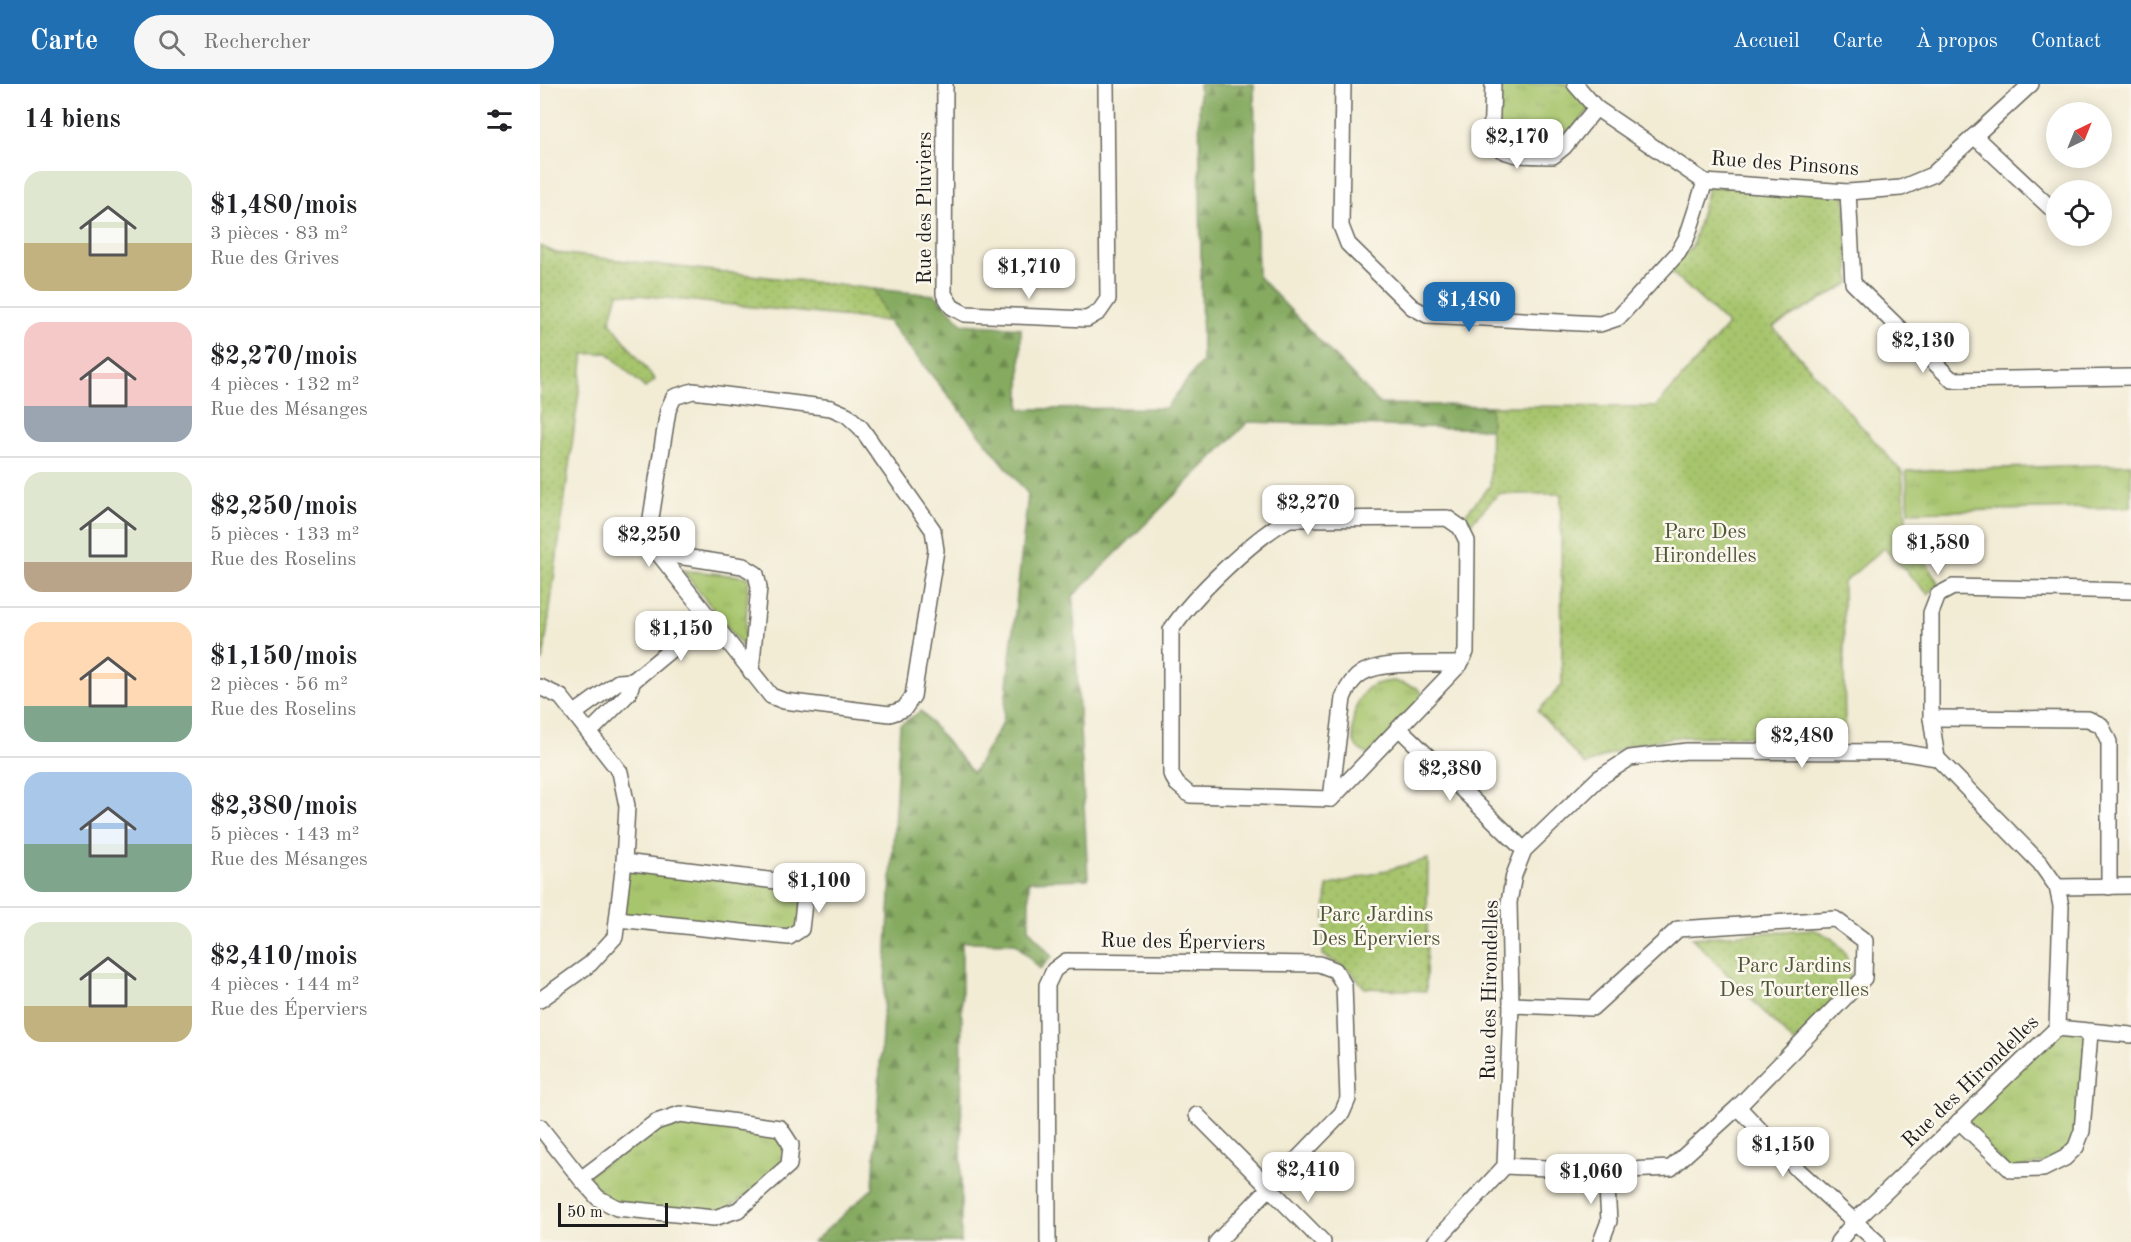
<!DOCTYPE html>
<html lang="fr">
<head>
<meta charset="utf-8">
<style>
	body { margin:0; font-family:"Old Standard TT",serif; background:#f6f6f6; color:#202124; height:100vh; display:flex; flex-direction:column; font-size:22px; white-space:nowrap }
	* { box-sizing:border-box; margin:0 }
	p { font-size:20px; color:#757577 }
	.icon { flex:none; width:33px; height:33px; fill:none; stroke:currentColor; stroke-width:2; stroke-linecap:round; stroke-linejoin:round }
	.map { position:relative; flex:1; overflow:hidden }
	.sheet { display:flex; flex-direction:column; background:#fff; width:540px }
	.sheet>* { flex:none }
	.needle { width:39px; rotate:43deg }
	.tools { position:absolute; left:1506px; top:18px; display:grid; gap:12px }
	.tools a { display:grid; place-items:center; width:66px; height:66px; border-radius:50%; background:#fff; box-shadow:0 3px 15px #0003; font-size:30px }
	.scale { position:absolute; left:18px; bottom:15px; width:110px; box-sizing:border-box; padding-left:6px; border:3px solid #1c1c1c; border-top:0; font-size:16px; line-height:21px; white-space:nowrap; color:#1c1c1c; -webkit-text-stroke:4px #fbf7ec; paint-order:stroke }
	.price { position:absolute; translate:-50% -51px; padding:0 14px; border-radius:12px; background:#fff; color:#222; font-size:20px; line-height:39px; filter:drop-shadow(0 2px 3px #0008) }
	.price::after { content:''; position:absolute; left:50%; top:36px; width:18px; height:14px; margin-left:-9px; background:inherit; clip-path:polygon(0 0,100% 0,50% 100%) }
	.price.active { background:#1f6fb2; color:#fff }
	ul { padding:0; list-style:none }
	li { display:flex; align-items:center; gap:18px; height:150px; padding:0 24px }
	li+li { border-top:2px solid #e0e0e0 }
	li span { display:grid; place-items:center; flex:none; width:168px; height:120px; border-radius:18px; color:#555 }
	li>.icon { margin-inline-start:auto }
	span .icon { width:72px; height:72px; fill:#fffc; stroke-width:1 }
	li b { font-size:26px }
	h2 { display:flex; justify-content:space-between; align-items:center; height:72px; padding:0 24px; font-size:26px }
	header { display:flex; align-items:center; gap:36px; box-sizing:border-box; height:84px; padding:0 30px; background:#1f6fb2; color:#fff }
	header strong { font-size:28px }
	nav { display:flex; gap:33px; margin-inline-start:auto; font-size:21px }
	.search { width:420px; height:54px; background:#f6f6f6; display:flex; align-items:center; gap:15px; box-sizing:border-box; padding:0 21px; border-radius:33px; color:#757577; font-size:22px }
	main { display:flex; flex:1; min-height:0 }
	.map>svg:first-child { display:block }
	.grass { fill:url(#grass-tufts); stroke:#627044; stroke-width:1.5 }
	.forest { fill:url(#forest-firs); stroke:#50633e; stroke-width:1.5 }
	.park { fill:url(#park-dots); stroke:#627044; stroke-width:1.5 }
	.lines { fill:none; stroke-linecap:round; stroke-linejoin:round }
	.minor-casing { stroke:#67655d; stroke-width:18 }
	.minor { stroke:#fff; stroke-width:15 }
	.labels { text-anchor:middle; stroke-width:5; stroke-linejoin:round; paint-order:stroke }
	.street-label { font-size:21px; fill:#1c1c1c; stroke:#fbf7ec }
	.park-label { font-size:21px; fill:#4d5738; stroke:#fbf7ec }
</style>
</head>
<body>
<header>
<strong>Carte</strong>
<div class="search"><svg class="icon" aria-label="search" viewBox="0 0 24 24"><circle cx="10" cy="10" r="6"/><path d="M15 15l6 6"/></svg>Rechercher</div>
<nav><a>Accueil</a><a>Carte</a><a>À propos</a><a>Contact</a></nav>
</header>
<main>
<section class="sheet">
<h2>14 biens<svg class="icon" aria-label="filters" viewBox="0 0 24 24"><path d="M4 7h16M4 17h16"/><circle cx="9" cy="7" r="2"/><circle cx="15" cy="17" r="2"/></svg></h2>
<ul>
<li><span style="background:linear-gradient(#dfe7d0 60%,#c2b280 0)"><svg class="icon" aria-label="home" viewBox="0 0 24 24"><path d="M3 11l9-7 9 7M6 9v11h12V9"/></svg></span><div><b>$1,480/mois</b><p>3 pièces · 83 m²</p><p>Rue des Grives</p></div></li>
<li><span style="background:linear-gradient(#f6c9c9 70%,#9aa5b1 0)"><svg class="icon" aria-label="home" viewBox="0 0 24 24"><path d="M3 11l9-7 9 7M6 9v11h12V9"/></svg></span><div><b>$2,270/mois</b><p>4 pièces · 132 m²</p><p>Rue des Mésanges</p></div></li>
<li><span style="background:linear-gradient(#dfe7d0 75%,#b9a48a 0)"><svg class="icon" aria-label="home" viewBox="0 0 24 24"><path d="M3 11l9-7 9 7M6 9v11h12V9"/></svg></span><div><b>$2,250/mois</b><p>5 pièces · 133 m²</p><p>Rue des Roselins</p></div></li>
<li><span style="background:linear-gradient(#ffd9b3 70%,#7fa58c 0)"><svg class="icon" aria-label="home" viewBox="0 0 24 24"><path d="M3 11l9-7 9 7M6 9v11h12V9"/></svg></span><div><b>$1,150/mois</b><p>2 pièces · 56 m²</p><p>Rue des Roselins</p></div></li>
<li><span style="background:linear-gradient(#a9c7e8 60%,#7fa58c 0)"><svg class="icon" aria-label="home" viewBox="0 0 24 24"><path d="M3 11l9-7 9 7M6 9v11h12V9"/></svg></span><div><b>$2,380/mois</b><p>5 pièces · 143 m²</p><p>Rue des Mésanges</p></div></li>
<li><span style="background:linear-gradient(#dfe7d0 70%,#c2b280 0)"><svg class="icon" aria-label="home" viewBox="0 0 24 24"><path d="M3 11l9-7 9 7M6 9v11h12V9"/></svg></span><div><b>$2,410/mois</b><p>4 pièces · 144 m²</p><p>Rue des Éperviers</p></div></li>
</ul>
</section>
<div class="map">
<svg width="1591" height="1158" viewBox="0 0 1591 1158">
	<defs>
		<pattern id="grass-tufts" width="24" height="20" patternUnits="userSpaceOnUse" patternTransform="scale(1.5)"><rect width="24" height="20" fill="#a7c56d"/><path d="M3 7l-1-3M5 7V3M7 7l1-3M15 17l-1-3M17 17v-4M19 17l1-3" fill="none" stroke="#8fa95e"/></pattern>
		<pattern id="forest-firs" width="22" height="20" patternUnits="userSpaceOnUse" patternTransform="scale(1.5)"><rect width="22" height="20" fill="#85aa60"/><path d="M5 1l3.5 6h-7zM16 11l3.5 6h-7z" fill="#6c8a4e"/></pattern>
		<pattern id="park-dots" width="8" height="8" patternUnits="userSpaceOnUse" patternTransform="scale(1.5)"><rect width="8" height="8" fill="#a7c56d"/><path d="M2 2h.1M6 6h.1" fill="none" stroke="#8fa95e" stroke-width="1.8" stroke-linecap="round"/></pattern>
	</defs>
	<rect width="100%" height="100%" fill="#fbf7ec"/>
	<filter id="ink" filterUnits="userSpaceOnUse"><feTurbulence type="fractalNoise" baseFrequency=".0167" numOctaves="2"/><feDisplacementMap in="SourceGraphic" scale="12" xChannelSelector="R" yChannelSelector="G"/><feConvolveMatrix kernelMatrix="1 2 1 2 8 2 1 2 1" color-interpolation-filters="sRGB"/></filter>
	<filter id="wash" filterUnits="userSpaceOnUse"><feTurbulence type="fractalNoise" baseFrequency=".008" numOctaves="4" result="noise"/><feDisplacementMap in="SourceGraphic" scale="24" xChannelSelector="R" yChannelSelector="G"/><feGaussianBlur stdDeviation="1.35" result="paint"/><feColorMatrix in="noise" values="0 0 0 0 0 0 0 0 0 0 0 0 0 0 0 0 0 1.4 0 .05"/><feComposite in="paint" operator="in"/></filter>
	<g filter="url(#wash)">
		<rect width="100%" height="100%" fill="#f2ecd5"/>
		<g class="grass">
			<polygon points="956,0 1031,0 1051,24 1012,69 971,66 954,55"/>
			<polygon points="1591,380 1591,423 1369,428 1366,387"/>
			<polygon points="142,486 209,493 204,564"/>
			<path d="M854,597L877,604L883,611L831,671C825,669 818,667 815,660C809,645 814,616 827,605C834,599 845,598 854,597Z"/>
			<polygon points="84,778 252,799 265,811 261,845 249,853 78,835"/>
			<polygon points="1517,944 1550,949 1542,1047 1525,1074 1471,1086 1419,1037"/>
			<polygon points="140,1030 240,1044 249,1081 174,1134 77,1124 41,1095"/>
		</g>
		<polygon class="forest" points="659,0 714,0 718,192 840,320 951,322 952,345 708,338 533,512 548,795 489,797 489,845 512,873 500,885 475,859 422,858 421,1158 273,1158 333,1104 360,641 381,627 433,689 463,638 488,410 348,237 334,205 395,211 423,240 481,244 480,325 626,324 662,277"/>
		<g class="park">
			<polygon points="1169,101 1305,111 1310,199 1233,243 1362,388 1367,446 1399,500 1388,510 1344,464 1303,499 1305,651 1137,653 1090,661 1045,681 998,627 1022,601 1021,410 958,410 931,439 923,433 950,402 951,322 1116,323 1188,241 1129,186 1152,163"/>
			<polygon points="0,162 16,169 334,205 348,237 78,209 70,238 115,296 105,304 68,269 44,270 3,577 0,576"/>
			<polygon points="888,775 886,907 825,904 810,887 783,871 787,802"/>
			<path d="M1272,845C1298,853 1315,873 1309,901L1254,959L1152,854Z"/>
		</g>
	</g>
	<g filter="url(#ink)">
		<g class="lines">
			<g class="minor-casing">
				<g id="minor">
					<polyline points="405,0 404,210 412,223 425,230 547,235 559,228 568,215 566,0"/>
					<polyline points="803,0 801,142 808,160 872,223 887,231 1060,240 1078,234 1138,169 1147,153 1165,98"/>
					<path d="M953,0L951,57C965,75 991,71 1013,72L1024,63L1056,24"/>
					<polyline points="1035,0 1056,24 1165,98 1308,108 1361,104 1392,91 1491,0"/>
					<polyline points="1434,52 1516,129"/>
					<polyline points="1308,108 1313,199 1412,296 1591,293"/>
					<polygon points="153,307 291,324 307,331 321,344 393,446 396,466 373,612 364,625 350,630 244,617 231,612 118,469 111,434 128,326 134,313"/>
					<path d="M907,434L920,443L927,457L926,568L920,580L791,715L650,711L637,700L631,690V546C652,513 715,453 749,435Z"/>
					<polyline points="118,469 203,482 216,490 219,503 211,588"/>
					<polyline points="93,597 168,535"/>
					<polyline points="0,603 21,613 80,688 87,722 84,778 75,853 50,880 0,916"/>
					<polyline points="35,629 78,598 93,597 88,610 50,648"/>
					<polyline points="1391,634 1548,635 1561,641 1569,658 1569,803"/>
					<polyline points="860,645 984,766"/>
					<polyline points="1397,674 1391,634 1391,529 1398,511 1413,503 1591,507"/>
					<path d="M791,715L803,614C807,604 812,595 822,589C843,576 895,581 920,580"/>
					<polyline points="1517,803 1591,802"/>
					<polyline points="78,835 249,853 261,845 265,811 252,799 84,778"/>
					<polyline points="1517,944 1591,951"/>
					<polyline points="1198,1023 1259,1087 1337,1158"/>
					<polygon points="140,1030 240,1044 251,1061 249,1081 198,1126 174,1134 77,1124 58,1114 41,1095 116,1038"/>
					<polyline points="657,1031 783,1158"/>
					<polyline points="1419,1037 1471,1086 1503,1085 1525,1074 1536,1063 1542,1047 1550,949"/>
					<polyline points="0,1043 41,1095"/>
					<polyline points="965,1082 1066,1087 1131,1084 1198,1023 1324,894 1325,857 1295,835 1138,845 1052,924 971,921"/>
					<polyline points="508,1158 507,901 514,886 526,877 779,880 795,886 804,901 808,1015 802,1029 677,1158"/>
					<polyline points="895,1158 965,1082 971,921 969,818 974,791 984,766 1059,694 1090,674 1147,667 1360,668 1397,674 1500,779 1517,803 1521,822 1517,944 1316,1136 1298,1158"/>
					<polyline points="1061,1158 1069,1137 1066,1087"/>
				</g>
			</g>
			<use href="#minor" class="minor"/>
		</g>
	</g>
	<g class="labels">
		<g class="street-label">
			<text transform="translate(1245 79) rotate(4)" y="7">Rue des Pinsons</text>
			<text transform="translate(384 124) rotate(-90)" y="7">Rue des Pluviers</text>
			<text transform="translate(643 857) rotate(1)" y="7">Rue des Éperviers</text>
			<text transform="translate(949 906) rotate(-89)" y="7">Rue des Hirondelles</text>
			<text transform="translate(1430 997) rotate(-44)" y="7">Rue des Hirondelles</text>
		</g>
		<g class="park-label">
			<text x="1165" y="454">Parc Des<tspan x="1165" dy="24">Hirondelles</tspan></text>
			<text x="836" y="837">Parc Jardins<tspan x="836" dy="24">Des Éperviers</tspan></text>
			<text x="1254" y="888">Parc Jardins<tspan x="1254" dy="24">Des Tourterelles</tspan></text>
		</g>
	</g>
</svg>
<div class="tools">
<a><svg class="needle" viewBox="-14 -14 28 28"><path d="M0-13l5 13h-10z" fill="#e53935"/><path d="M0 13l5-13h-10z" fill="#757577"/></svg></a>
<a><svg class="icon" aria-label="locate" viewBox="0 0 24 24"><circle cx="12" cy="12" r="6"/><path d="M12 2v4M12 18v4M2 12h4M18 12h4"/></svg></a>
</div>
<div class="scale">50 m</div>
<b class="price" style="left:977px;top:86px">$2,170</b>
<b class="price" style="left:489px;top:216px">$1,710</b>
<b class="price active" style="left:929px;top:249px">$1,480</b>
<b class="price" style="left:1383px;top:290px">$2,130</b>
<b class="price" style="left:768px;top:452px">$2,270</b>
<b class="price" style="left:109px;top:484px">$2,250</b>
<b class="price" style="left:1398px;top:492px">$1,580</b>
<b class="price" style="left:141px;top:578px">$1,150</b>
<b class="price" style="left:1262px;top:685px">$2,480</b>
<b class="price" style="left:910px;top:718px">$2,380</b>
<b class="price" style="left:279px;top:830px">$1,100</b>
<b class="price" style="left:1243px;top:1094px">$1,150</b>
<b class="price" style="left:768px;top:1119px">$2,410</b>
<b class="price" style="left:1051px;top:1121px">$1,060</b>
</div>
</main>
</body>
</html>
